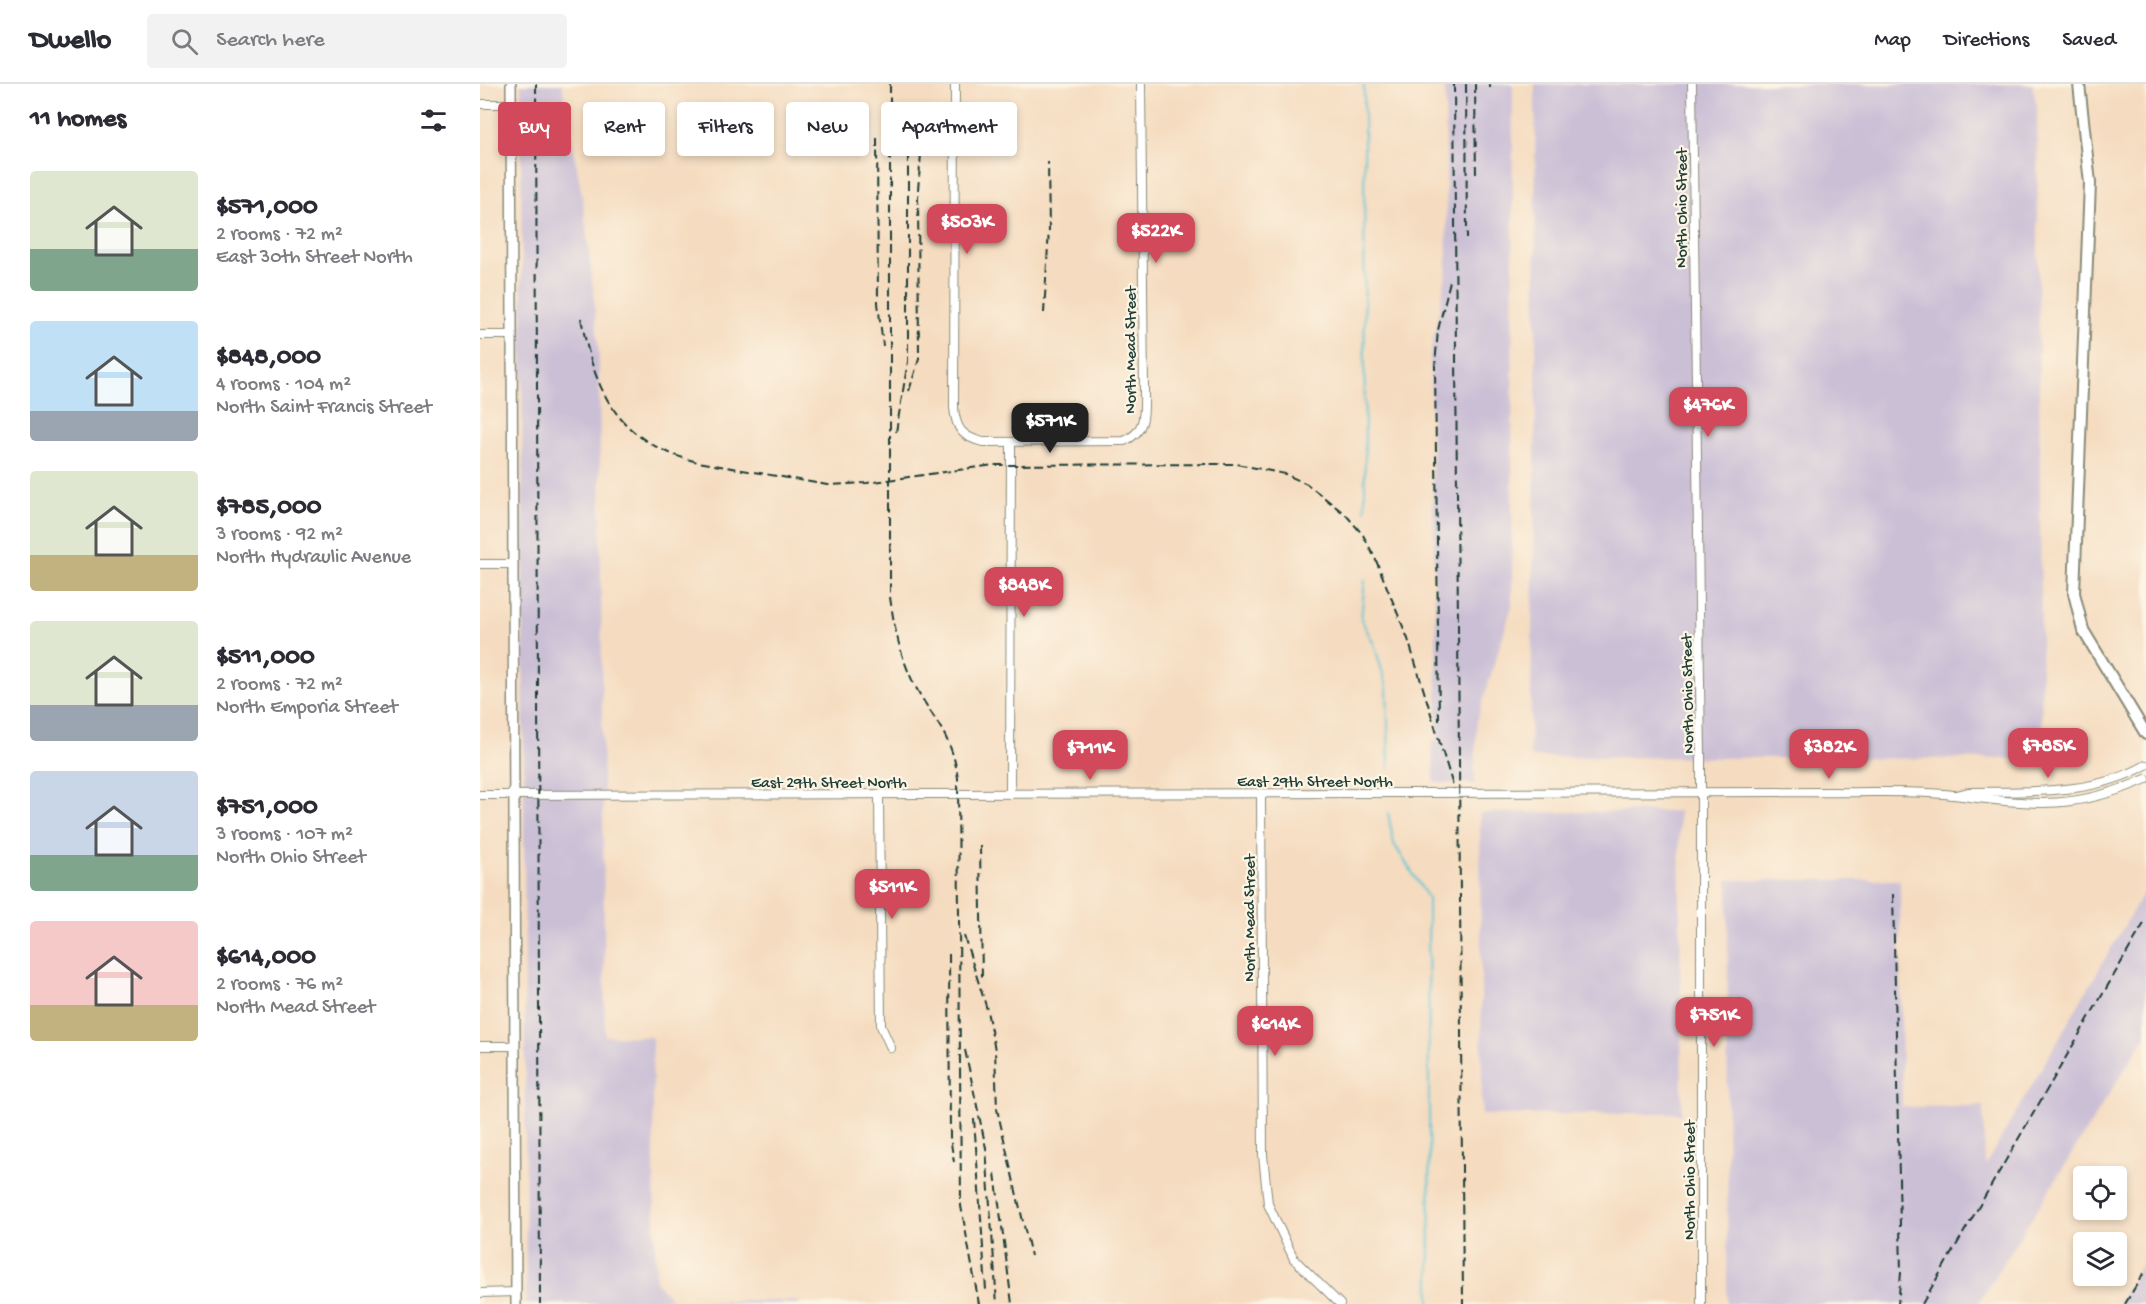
<!DOCTYPE html>
<html lang="en">
<head>
<meta charset="utf-8">
<style>
	body { margin:0; font-family:"Gochi Hand",sans-serif; background:#f2f2f3; color:#2b2b33; height:100vh; display:flex; flex-direction:column; font-size:22px; white-space:nowrap }
	* { box-sizing:border-box; margin:0 }
	p { font-size:20px; color:#7c7c81 }
	.icon { flex:none; width:33px; height:33px; fill:none; stroke:currentColor; stroke-width:2; stroke-linecap:round; stroke-linejoin:round }
	.map { position:relative; flex:1; overflow:hidden }
	.sheet { display:flex; flex-direction:column; background:#fff; width:480px }
	.sheet>* { flex:none }
	.banner { position:absolute; left:18px; top:18px; width:570px; height:54px; display:flex; gap:12px }
	.buttons { position:absolute; left:1593px; top:1082px; display:grid; gap:12px }
	.buttons a { display:grid; place-items:center; width:54px; height:54px; border-radius:6px; background:#fff; box-shadow:0 3px 9px #0003; font-size:30px }
	.price { position:absolute; translate:-50% -51px; padding:0 14px; border-radius:12px; background:#d1495b; color:#fff; font-size:20px; line-height:39px; filter:drop-shadow(0 2px 3px #0008) }
	.price::after { content:''; position:absolute; left:50%; top:36px; width:18px; height:14px; margin-left:-9px; background:inherit; clip-path:polygon(0 0,100% 0,50% 100%) }
	.price.on { background:#222; color:#fff }
	ul { padding:0; list-style:none }
	li { display:flex; align-items:center; gap:18px; height:150px; padding:0 30px }
	li span { display:grid; place-items:center; flex:none; width:168px; height:120px; border-radius:6px; color:#555 }
	li>.icon { margin-inline-start:auto }
	span .icon { width:72px; height:72px; fill:#fffc; stroke-width:1 }
	li b { font-size:26px }
	h2 { display:flex; justify-content:space-between; align-items:center; height:72px; padding:0 30px; font-size:26px }
	.tag { padding:0 21px; border-radius:6px; background:#fff; box-shadow:0 3px 9px #0003; font-size:21px; line-height:54px }
	.tag.on { background:#d1495b; color:#fff }
	header { display:flex; align-items:center; gap:36px; box-sizing:border-box; height:84px; padding:0 30px; background:#fff; border-bottom:2px solid #e1e1e2 }
	header strong { font-size:28px }
	nav { display:flex; gap:33px; margin-inline-start:auto; font-size:21px }
	.search { width:420px; height:54px; background:#f2f2f3; display:flex; align-items:center; gap:15px; box-sizing:border-box; padding:0 21px; border-radius:6px; color:#7c7c81; font-size:22px }
	main { display:flex; flex:1; min-height:0 }
	.map>svg:first-child { display:block }
	.industrial { fill:#cbbfd6 }
	.lines { fill:none; stroke-linecap:round; stroke-linejoin:round }
	.stream { stroke:#58c3d3; stroke-width:2 }
	.minor-casing { stroke:#8a8c7a; stroke-width:10 }
	.major-casing { stroke:#8a8c7a; stroke-width:12 }
	.highway-casing { stroke:#8a8c7a; stroke-width:14 }
	.minor { stroke:#fff; stroke-width:8 }
	.major { stroke:#fff; stroke-width:9 }
	.highway { stroke:#fff; stroke-width:10 }
	.rail { stroke:#1f3d34; stroke-width:2; stroke-dasharray:9 4.5; stroke-linecap:butt }
	.labels { text-anchor:middle; stroke-width:4.5; stroke-linejoin:round; paint-order:stroke }
	.street-label { font-size:16px; fill:#1f3d34; stroke:#fcf5e5 }
</style>
</head>
<body>
<header>
<strong>Dwello</strong>
<div class="search"><svg class="icon" aria-label="search" viewBox="0 0 24 24"><circle cx="10" cy="10" r="6"/><path d="M15 15l6 6"/></svg>Search here</div>
<nav><a>Map</a><a>Directions</a><a>Saved</a></nav>
</header>
<main>
<section class="sheet">
<h2>11 homes<svg class="icon" aria-label="filters" viewBox="0 0 24 24"><path d="M4 7h16M4 17h16"/><circle cx="9" cy="7" r="2"/><circle cx="15" cy="17" r="2"/></svg></h2>
<ul>
<li><span style="background:linear-gradient(#dfe7d0 65%,#7fa58c 0)"><svg class="icon" aria-label="home" viewBox="0 0 24 24"><path d="M3 11l9-7 9 7M6 9v11h12V9"/></svg></span><div><b>$571,000</b><p>2 rooms · 72 m²</p><p>East 30th Street North</p></div></li>
<li><span style="background:linear-gradient(#bfe0f5 75%,#9aa5b1 0)"><svg class="icon" aria-label="home" viewBox="0 0 24 24"><path d="M3 11l9-7 9 7M6 9v11h12V9"/></svg></span><div><b>$848,000</b><p>4 rooms · 104 m²</p><p>North Saint Francis Street</p></div></li>
<li><span style="background:linear-gradient(#dfe7d0 70%,#c2b280 0)"><svg class="icon" aria-label="home" viewBox="0 0 24 24"><path d="M3 11l9-7 9 7M6 9v11h12V9"/></svg></span><div><b>$785,000</b><p>3 rooms · 92 m²</p><p>North Hydraulic Avenue</p></div></li>
<li><span style="background:linear-gradient(#dfe7d0 70%,#9aa5b1 0)"><svg class="icon" aria-label="home" viewBox="0 0 24 24"><path d="M3 11l9-7 9 7M6 9v11h12V9"/></svg></span><div><b>$511,000</b><p>2 rooms · 72 m²</p><p>North Emporia Street</p></div></li>
<li><span style="background:linear-gradient(#c9d6e8 70%,#7fa58c 0)"><svg class="icon" aria-label="home" viewBox="0 0 24 24"><path d="M3 11l9-7 9 7M6 9v11h12V9"/></svg></span><div><b>$751,000</b><p>3 rooms · 107 m²</p><p>North Ohio Street</p></div></li>
<li><span style="background:linear-gradient(#f6c9c9 70%,#c2b280 0)"><svg class="icon" aria-label="home" viewBox="0 0 24 24"><path d="M3 11l9-7 9 7M6 9v11h12V9"/></svg></span><div><b>$614,000</b><p>2 rooms · 76 m²</p><p>North Mead Street</p></div></li>
</ul>
</section>
<div class="map">
<svg width="1666" height="1220" viewBox="0 0 1666 1220">
	<rect width="100%" height="100%" fill="#fcf5e5"/>
	<filter id="ink" filterUnits="userSpaceOnUse"><feTurbulence type="fractalNoise" baseFrequency=".0167" numOctaves="2"/><feDisplacementMap in="SourceGraphic" scale="12" xChannelSelector="R" yChannelSelector="G"/><feConvolveMatrix kernelMatrix="1 2 1 2 8 2 1 2 1" color-interpolation-filters="sRGB"/></filter>
	<filter id="wash" filterUnits="userSpaceOnUse"><feTurbulence type="fractalNoise" baseFrequency=".008" numOctaves="4" result="noise"/><feDisplacementMap in="SourceGraphic" scale="24" xChannelSelector="R" yChannelSelector="G"/><feGaussianBlur stdDeviation="1.35" result="paint"/><feColorMatrix in="noise" values="0 0 0 0 0 0 0 0 0 0 0 0 0 0 0 0 0 1.4 0 .05"/><feComposite in="paint" operator="in"/></filter>
	<g filter="url(#wash)">
		<rect width="100%" height="100%" fill="#f5dcc0"/>
		<g class="industrial">
			<polygon points="41,0 82,0 103,118 114,213 119,272 125,952 172,953 176,1198 194,1217 318,1217 318,1220 46,1220"/>
			<polygon points="965,0 1033,0 1032,522 997,636 994,700 954,699 952,657 958,657 950,271 967,186"/>
			<polygon points="1055,0 1552,0 1557,22 1562,675 1050,673 1056,306"/>
			<polygon points="1199,727 1202,1029 1002,1031 1000,729"/>
			<polygon points="1248,796 1420,796 1422,1023 1503,1022 1505,1082 1666,804 1666,951 1498,1220 1247,1220"/>
			<polygon points="1666,1173 1666,1220 1638,1220"/>
		</g>
		<g class="lines">
			<g class="stream">
				<polyline points="884,0 885,426"/>
				<polyline points="885,496 881,535 894,560 907,603 909,685"/>
				<polyline points="908,729 914,760 948,814 950,1220"/>
			</g>
		</g>
	</g>
	<g filter="url(#ink)">
		<g class="lines">
			<g class="minor-casing">
				<g id="minor">
					<path d="M475,0L474,324C476,346 483,353 503,358L644,357C667,348 664,328 664,306L661,0"/>
					<polyline points="1212,0 1221,673 1221,1220"/>
					<polyline points="0,20 31,20"/>
					<polyline points="0,251 32,251"/>
					<polyline points="0,480 33,480"/>
					<polyline points="530,710 531,358"/>
					<polyline points="781,710 783,1071 788,1120 814,1175 860,1220"/>
					<path d="M0,711L1354,708C1393,709 1434,706 1473,711C1551,720 1591,728 1666,695"/>
					<polyline points="399,711 401,942 411,964"/>
					<path d="M1477,711L1488,708C1548,707 1612,712 1666,681"/>
					<polyline points="0,962 35,962"/>
					<polyline points="0,1209 36,1208"/>
				</g>
			</g>
			<g class="major-casing">
				<polyline id="major" points="31,0 36,1220"/>
			</g>
			<g class="highway-casing">
				<polyline id="highway" points="1599,0 1610,99 1594,509 1603,546 1666,650"/>
			</g>
			<use href="#minor" class="minor"/>
			<use href="#major" class="major"/>
			<use href="#highway" class="highway"/>
			<g class="rail">
				<polyline points="56,0 60,1220"/>
				<path d="M410,0V513C414,543 420,571 433,598C452,635 472,650 478,694L481,1122L499,1220"/>
				<polyline points="974,0 983,1220"/>
				<polyline points="986,0 987,154"/>
				<polyline points="995,0 996,94"/>
				<polyline points="1010,0 1010,4"/>
				<polyline points="397,54 398,219 403,262"/>
				<polyline points="564,229 569,145 568,78"/>
				<path d="M101,234C115,309 138,359 218,378L347,401L387,399L513,381L756,380L805,390L827,400L866,431L883,451L895,474L928,555L974,705"/>
				<polyline points="429,307 439,275 438,106 441,70"/>
				<polyline points="416,348 428,277 428,61"/>
				<polyline points="959,637 955,282 958,246 970,197"/>
				<polyline points="500,762 502,895"/>
				<polyline points="1413,810 1421,1189 1418,1220"/>
				<polyline points="484,852 506,922 515,966 517,1025 551,1172"/>
				<polyline points="469,870 470,1053 474,1078"/>
				<polyline points="485,966 506,1064 517,1220"/>
				<polyline points="494,1035 506,1206"/>
				<polyline points="515,1089 532,1220"/>
				<polyline points="1442,1220 1666,836"/>
				<polyline points="1645,1220 1666,1185"/>
			</g>
		</g>
	</g>
	<g class="labels">
		<g class="street-label">
			<text transform="translate(1200 124) rotate(-90)" y="6">North Ohio Street</text>
			<text transform="translate(649 266) rotate(-90)" y="6">North Mead Street</text>
			<text transform="translate(1206 610) rotate(-91)" y="6">North Ohio Street</text>
			<text x="835" y="702">East 29th Street North</text>
			<text x="349" y="703">East 29th Street North</text>
			<text transform="translate(768 834) rotate(-90)" y="6">North Mead Street</text>
			<text transform="translate(1208 1096) rotate(-90)" y="6">North Ohio Street</text>
		</g>
	</g>
</svg>
<div class="buttons">
<a><svg class="icon" aria-label="locate" viewBox="0 0 24 24"><circle cx="12" cy="12" r="6"/><path d="M12 2v4M12 18v4M2 12h4M18 12h4"/></svg></a>
<a><svg class="icon" aria-label="layers" viewBox="0 0 24 24"><path d="M12 4l9 5-9 5-9-5zM3 14l9 5 9-5"/></svg></a>
</div>
<b class="price" style="left:487px;top:171px">$503K</b>
<b class="price" style="left:676px;top:180px">$522K</b>
<b class="price" style="left:1228px;top:354px">$476K</b>
<b class="price on" style="left:570px;top:370px">$571K</b>
<b class="price" style="left:544px;top:534px">$848K</b>
<b class="price" style="left:1568px;top:695px">$785K</b>
<b class="price" style="left:1349px;top:696px">$382K</b>
<b class="price" style="left:610px;top:697px">$711K</b>
<b class="price" style="left:412px;top:836px">$511K</b>
<b class="price" style="left:1234px;top:964px">$751K</b>
<b class="price" style="left:795px;top:973px">$614K</b>
<div class="banner">
<a class="tag on">Buy</a>
<a class="tag">Rent</a>
<a class="tag">Filters</a>
<a class="tag">New</a>
<a class="tag">Apartment</a>
</div>
</div>
</main>
</body>
</html>
